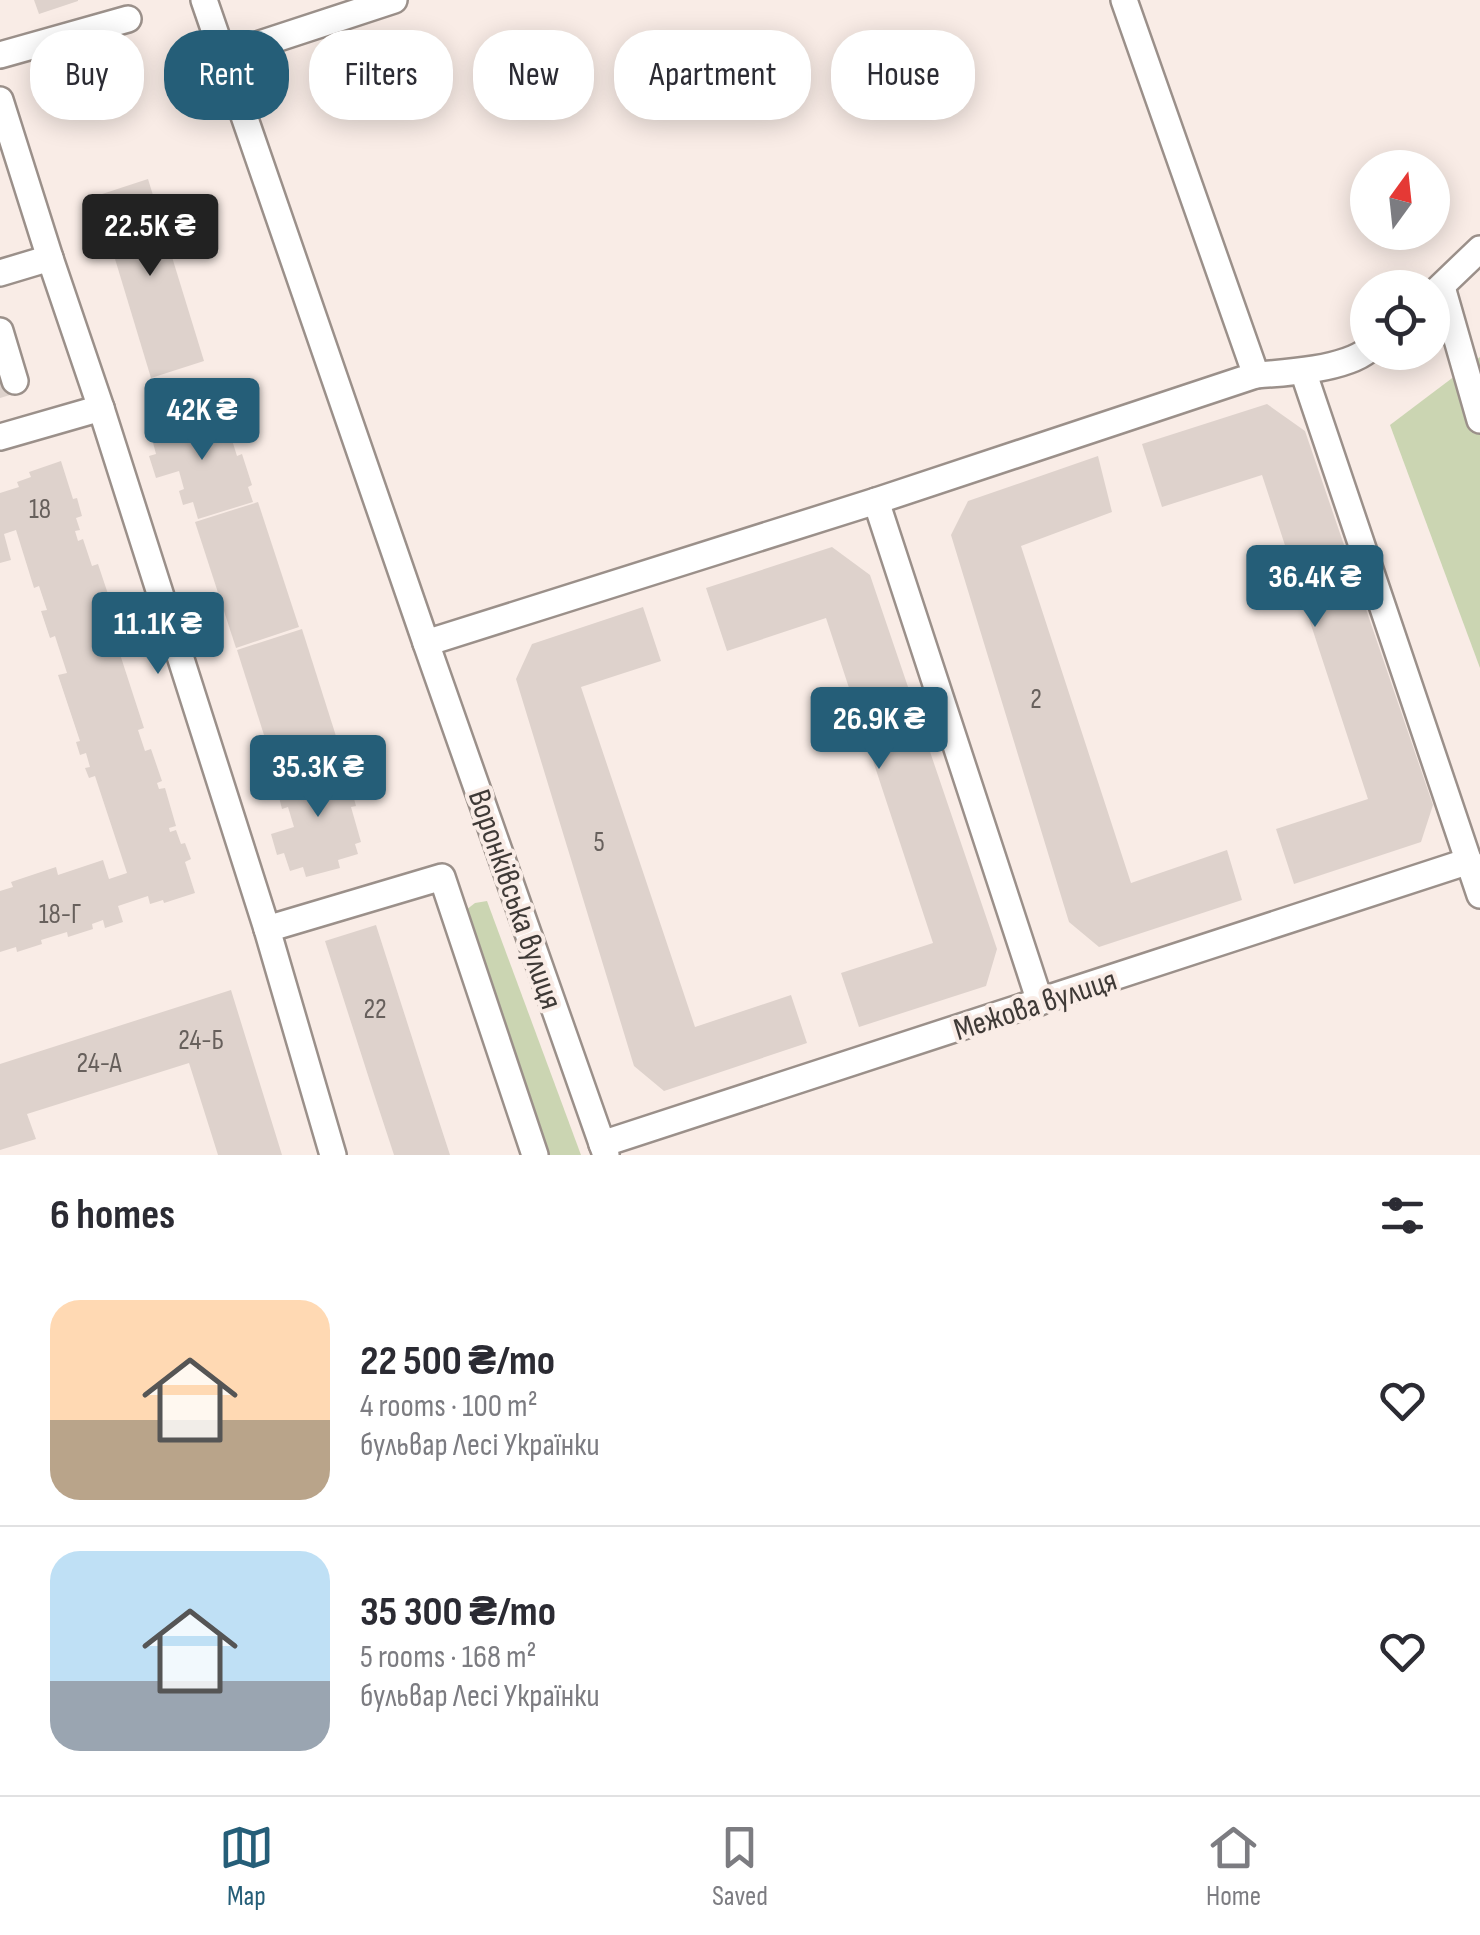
<!DOCTYPE html>
<html lang="en">
<head>
<meta charset="utf-8">
<style>
	body { margin:0; font-family:"Sofia Sans Condensed",sans-serif; background:#f2f2f3; color:#2b2b33; height:100vh; display:flex; flex-direction:column; font-size:38px; white-space:nowrap }
	* { box-sizing:border-box; margin:0 }
	p { font-size:32px; color:#7c7c81 }
	.icon { flex:none; width:55px; height:55px; fill:none; stroke:currentColor; stroke-width:2; stroke-linecap:round; stroke-linejoin:round }
	.map { position:relative; height:1155px; overflow:hidden }
	.side { display:flex; flex-direction:column; background:#fff; flex:1 }
	.side>* { flex:none }
	.top-card { position:absolute; left:30px; top:30px; width:1420px; height:90px; display:flex; gap:20px }
	.needle { width:65px; rotate:15deg }
	.controls { position:absolute; left:1350px; top:150px; display:grid; gap:20px }
	.controls a { display:grid; place-items:center; width:100px; height:100px; border-radius:50%; background:#fff; box-shadow:0 5px 25px #0003; font-size:50px }
	.price { position:absolute; translate:-50% -85px; padding:0 22px; border-radius:10px; background:#255e78; color:#fff; font-size:32px; line-height:65px; filter:drop-shadow(0 2px 5px #0008) }
	.price::after { content:''; position:absolute; left:50%; top:60px; width:30px; height:22px; margin-left:-15px; background:inherit; clip-path:polygon(0 0,100% 0,50% 100%) }
	.price.current { background:#222; color:#fff }
	ul { padding:0; list-style:none }
	li { display:flex; align-items:center; gap:30px; height:250px; padding:0 50px }
	li+li { border-top:2px solid #e1e1e2 }
	li span { display:grid; place-items:center; flex:none; width:280px; height:200px; border-radius:30px; color:#555 }
	li>.icon { margin-inline-start:auto }
	span .icon { width:120px; height:120px; fill:#fffc; stroke-width:1 }
	li b { font-size:42px }
	h2 { display:flex; justify-content:space-between; align-items:center; height:120px; padding:0 50px; font-size:42px }
	.pill { padding:0 35px; border-radius:40px; background:#fff; box-shadow:0 5px 25px #0003; font-size:35px; line-height:90px }
	.pill.current { background:#255e78; color:#fff }
	.menu { display:flex; justify-content:space-around; align-items:center; height:140px; border-top:2px solid #e1e1e2; background:#fff; font-size:28px; color:#7c7c81 }
	.menu a { display:grid; justify-items:center; gap:5px }
	.menu .current { color:#255e78 }
	.map>svg:first-child { display:block }
	.green { fill:#cbd5b2 }
	.building { fill:#ded2cc }
	.lines { fill:none; stroke-linecap:round; stroke-linejoin:round }
	.minor-casing { stroke:#9b908a; stroke-width:30 }
	.minor { stroke:#fff; stroke-width:25 }
	.labels { text-anchor:middle; stroke-width:8; stroke-linejoin:round; paint-order:stroke }
	.number-label { font-size:28px; fill:#67605c }
	.street-label { font-size:32px; fill:#3f3a37; stroke:#f9ece6 }
</style>
</head>
<body>
<div class="map">
<svg width="1480" height="1155" viewBox="0 0 1480 1155">
	<rect width="100%" height="100%" fill="#f9ece6"/>
	<g class="green">
		<polygon points="1480,357 1480,668 1390,425"/>
		<polygon points="487,901 581,1155 543,1155 466,910 475,903"/>
	</g>
	<g class="building">
		<polygon points="34,0 78,0 78,1 39,14"/>
		<polygon points="148,179 204,361 151,378 96,196"/>
		<polygon points="0,366 10,395 0,398"/>
		<polygon points="1267,404 1305,431 1433,805 1421,842 1294,884 1276,829 1368,799 1262,475 1162,507 1142,444"/>
		<polygon points="195,411 197,418 217,412 220,423 226,421 237,456 242,454 252,485 248,487 253,502 198,519 193,502 183,505 179,491 184,489 179,471 156,478 149,456 156,454 151,435 164,431 161,421"/>
		<polygon points="1098,456 1112,512 1021,546 1131,883 1227,850 1242,900 1099,947 1069,922 951,535 968,501"/>
		<polygon points="61,461 73,499 77,498 82,516 76,518 80,530 75,531 78,541 83,539 92,566 98,564 108,594 102,596 109,618 115,617 123,643 117,645 144,728 138,730 145,751 151,749 162,781 157,783 159,789 165,788 176,826 169,828 170,832 176,830 181,844 185,843 191,859 185,862 195,893 164,903 163,900 150,904 148,896 118,906 123,922 105,928 103,920 92,924 93,929 68,937 67,932 41,940 42,944 17,952 16,947 0,952 0,891 13,887 11,882 56,867 58,875 103,860 109,879 127,873 95,776 89,778 85,768 90,767 86,753 80,755 76,742 80,741 58,675 67,673 55,636 50,638 41,611 47,610 39,586 34,588 16,530 4,534 11,560 0,563 0,493 19,487 17,482 31,477 29,472"/>
		<polygon points="258,502 299,627 236,648 195,522"/>
		<polygon points="832,547 870,575 997,949 986,986 859,1027 841,973 933,943 826,618 727,651 706,588"/>
		<polygon points="643,607 661,661 581,687 695,1027 791,995 807,1043 664,1091 634,1066 516,679 532,644"/>
		<polygon points="302,629 342,755 277,776 237,650"/>
		<polygon points="339,761 342,774 347,773 356,806 351,807 361,842 355,844 358,854 338,860 340,868 306,877 303,867 290,871 284,853 277,855 271,834 294,827 288,807 282,809 279,797 289,794 284,777"/>
		<polygon points="376,925 424,1075 450,1155 394,1155 373,1091 325,941"/>
		<polygon points="231,990 282,1155 218,1155 189,1063 27,1114 36,1139 0,1150 0,1064"/>
	</g>
	<g class="lines">
		<g class="minor-casing">
			<g id="minor">
				<polyline points="204,0 426,643 876,501 1256,375 1124,0"/>
				<polyline points="260,44 394,0"/>
				<polyline points="0,55 128,19"/>
				<polyline points="0,100 50,258 101,408 267,929"/>
				<polyline points="0,273 50,258"/>
				<polyline points="1442,287 1480,420"/>
				<polyline points="1432,295 1480,249"/>
				<polyline points="0,331 15,381"/>
				<polyline points="1303,371 1480,895"/>
				<path d="M1256,375C1286,373 1345,369 1368,350"/>
				<polyline points="0,437 101,408"/>
				<polyline points="876,501 1040,1002"/>
				<polyline points="426,643 606,1155"/>
				<polyline points="602,1144 1469,861"/>
				<polyline points="333,1155 267,929 442,877 535,1155"/>
			</g>
		</g>
		<use href="#minor" class="minor"/>
	</g>
	<g class="labels">
		<g class="number-label">
			<text x="40" y="518">18</text>
			<text x="1036" y="708">2</text>
			<text x="599" y="851">5</text>
			<text x="60" y="923">18-Г</text>
			<text x="375" y="1018">22</text>
			<text x="201" y="1049">24-Б</text>
			<text x="99" y="1072">24-А</text>
		</g>
		<g class="street-label">
			<text transform="translate(516 899) rotate(71)" y="11">Воронківська вулиця</text>
			<text transform="translate(1035 1004) rotate(-18)" y="11">Межова вулиця</text>
		</g>
	</g>
</svg>
<div class="controls">
<a><svg class="needle" viewBox="-14 -14 28 28"><path d="M0-13l5 13h-10z" fill="#e53935"/><path d="M0 13l5-13h-10z" fill="#7c7c81"/></svg></a>
<a><svg class="icon" aria-label="locate" viewBox="0 0 24 24"><circle cx="12" cy="12" r="6"/><path d="M12 2v4M12 18v4M2 12h4M18 12h4"/></svg></a>
</div>
<b class="price current" style="left:150px;top:279px">22.5K ₴</b>
<b class="price" style="left:202px;top:463px">42K ₴</b>
<b class="price" style="left:1315px;top:630px">36.4K ₴</b>
<b class="price" style="left:158px;top:677px">11.1K ₴</b>
<b class="price" style="left:879px;top:772px">26.9K ₴</b>
<b class="price" style="left:318px;top:820px">35.3K ₴</b>
<div class="top-card">
<a class="pill">Buy</a>
<a class="pill current">Rent</a>
<a class="pill">Filters</a>
<a class="pill">New</a>
<a class="pill">Apartment</a>
<a class="pill">House</a>
</div>
</div>
<section class="side">
<h2>6 homes<svg class="icon" aria-label="filters" viewBox="0 0 24 24"><path d="M4 7h16M4 17h16"/><circle cx="9" cy="7" r="2"/><circle cx="15" cy="17" r="2"/></svg></h2>
<ul>
<li><span style="background:linear-gradient(#ffd9b3 60%,#b9a48a 0)"><svg class="icon" aria-label="home" viewBox="0 0 24 24"><path d="M3 11l9-7 9 7M6 9v11h12V9"/></svg></span><div><b>22 500 ₴/mo</b><p>4 rooms · 100 m²</p><p>бульвар Лесі Українки</p></div><svg class="icon" aria-label="heart" viewBox="0 0 24 24"><path d="M12 20l-8-8c-3-5 5-10 8-4 3-6 11-1 8 4z"/></svg></li>
<li><span style="background:linear-gradient(#bfe0f5 65%,#9aa5b1 0)"><svg class="icon" aria-label="home" viewBox="0 0 24 24"><path d="M3 11l9-7 9 7M6 9v11h12V9"/></svg></span><div><b>35 300 ₴/mo</b><p>5 rooms · 168 m²</p><p>бульвар Лесі Українки</p></div><svg class="icon" aria-label="heart" viewBox="0 0 24 24"><path d="M12 20l-8-8c-3-5 5-10 8-4 3-6 11-1 8 4z"/></svg></li>
</ul>
</section>
<nav class="menu">
<a class="current"><svg class="icon" aria-label="map" viewBox="0 0 24 24"><path d="M3 6l6-2 6 2 6-2v14l-6 2-6-2-6 2zM9 4v14M15 6v14"/></svg>Map</a>
<a><svg class="icon" aria-label="saved" viewBox="0 0 24 24"><path d="M7 4h10v16l-5-4-5 4z"/></svg>Saved</a>
<a><svg class="icon" aria-label="home" viewBox="0 0 24 24"><path d="M3 11l9-7 9 7M6 9v11h12V9"/></svg>Home</a>
</nav>
</body>
</html>
